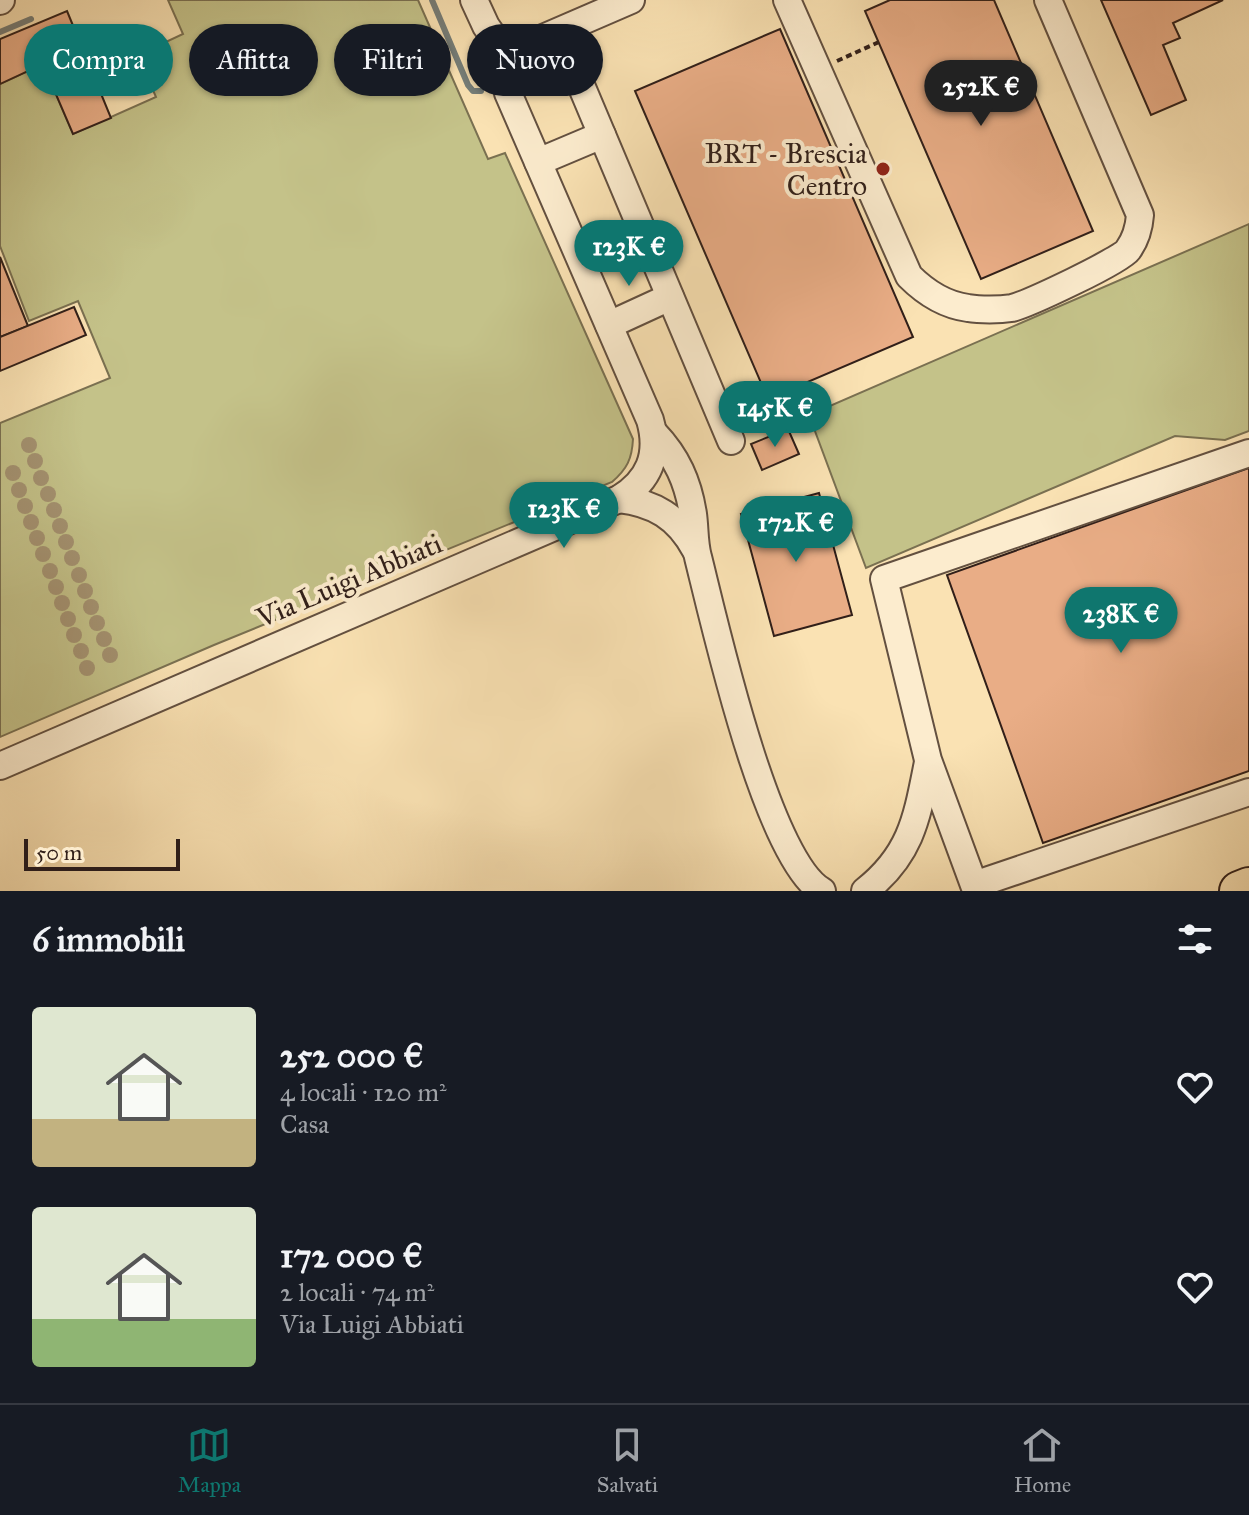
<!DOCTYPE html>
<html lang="it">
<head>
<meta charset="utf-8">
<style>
	body { margin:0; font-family:"IM FELL Great Primer",serif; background:#20242c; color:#f1f3f6; height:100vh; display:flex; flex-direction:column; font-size:30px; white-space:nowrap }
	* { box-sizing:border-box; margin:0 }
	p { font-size:26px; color:#9ea1a6 }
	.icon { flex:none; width:44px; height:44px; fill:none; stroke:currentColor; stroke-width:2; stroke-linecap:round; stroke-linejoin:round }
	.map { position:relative; height:891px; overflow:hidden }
	.details { display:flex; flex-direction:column; background:#171b24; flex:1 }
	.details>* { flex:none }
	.hud { position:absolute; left:24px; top:24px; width:800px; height:72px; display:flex; gap:16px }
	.scale { position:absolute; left:24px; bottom:20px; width:156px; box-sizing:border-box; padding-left:8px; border:4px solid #311f19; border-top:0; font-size:22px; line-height:28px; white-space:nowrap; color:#311f19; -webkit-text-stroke:6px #fcecce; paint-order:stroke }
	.price { position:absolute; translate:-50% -68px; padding:0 18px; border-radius:28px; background:#0f766e; color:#fff; font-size:26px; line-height:52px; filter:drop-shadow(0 2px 4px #0008) }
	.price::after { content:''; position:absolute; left:50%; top:48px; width:24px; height:18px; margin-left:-12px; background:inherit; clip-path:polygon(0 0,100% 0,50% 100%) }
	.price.current { background:#222; color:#fff }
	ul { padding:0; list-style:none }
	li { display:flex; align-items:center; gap:24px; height:200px; padding:0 32px }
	li span { display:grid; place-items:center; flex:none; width:224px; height:160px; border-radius:8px; color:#555 }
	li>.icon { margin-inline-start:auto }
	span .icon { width:96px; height:96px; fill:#fffc; stroke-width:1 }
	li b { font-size:34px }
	h2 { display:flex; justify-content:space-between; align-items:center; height:96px; padding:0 32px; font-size:34px }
	.pill { padding:0 28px; border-radius:36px; background:#171b24; box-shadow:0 2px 6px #0004; font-size:28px; line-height:72px }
	.pill.current { background:#0f766e; color:#fff }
	.menu { display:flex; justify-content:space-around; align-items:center; height:112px; border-top:2px solid #363941; background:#171b24; font-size:22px; color:#9ea1a6 }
	.menu a { display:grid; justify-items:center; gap:4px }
	.menu .current { color:#0f766e }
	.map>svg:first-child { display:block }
	.green { fill:#c4c289; stroke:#7a7051; stroke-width:2 }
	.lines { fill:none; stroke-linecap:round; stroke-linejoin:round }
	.stream { stroke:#757d78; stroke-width:6 }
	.building { fill:#e9ad86; stroke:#311f19; stroke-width:2 }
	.minor-casing { stroke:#635040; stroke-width:30 }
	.highway-casing { stroke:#311f19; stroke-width:42 }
	.path { stroke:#311f19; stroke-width:4; stroke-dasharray:6 4; stroke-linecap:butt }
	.minor { stroke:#fcecce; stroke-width:26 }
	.highway { stroke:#fae2b3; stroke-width:38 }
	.tree { fill:#a49271 }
	.poi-dot { fill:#8f2418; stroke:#fcecce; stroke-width:3 }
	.labels { text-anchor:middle; stroke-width:8; stroke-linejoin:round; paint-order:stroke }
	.poi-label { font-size:28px; fill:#311f19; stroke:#fcecce; text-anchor:end }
	.street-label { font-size:28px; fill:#311f19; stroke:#fcecce }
</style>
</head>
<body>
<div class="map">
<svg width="1249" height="891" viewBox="0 0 1249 891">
	<rect width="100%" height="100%" fill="#fae2b3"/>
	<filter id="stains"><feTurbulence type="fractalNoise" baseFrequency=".0025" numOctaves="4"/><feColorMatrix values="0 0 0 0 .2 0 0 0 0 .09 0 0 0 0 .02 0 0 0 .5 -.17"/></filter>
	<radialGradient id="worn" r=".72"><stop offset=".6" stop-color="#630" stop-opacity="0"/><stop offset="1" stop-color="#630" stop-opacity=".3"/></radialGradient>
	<g class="green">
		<path d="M168,0H418L488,159L505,153L633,439C632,459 627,469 612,482L214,645L0,737V423L110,378L78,301L29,321L0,246V84L43,64L73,134L156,97L138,55L183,34Z"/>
		<polygon points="1249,224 1249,431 1225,440 1175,436 866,568 809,415"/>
	</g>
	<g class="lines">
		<g class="stream">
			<polyline points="432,0 468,85 473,91 481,91"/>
			<polyline points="0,32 31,19"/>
		</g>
	</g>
	<g class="building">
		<polygon points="890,0 994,0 1093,231 981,279 865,11"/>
		<polygon points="1101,0 1223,0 1173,23 1180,38 1163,45 1186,100 1151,115"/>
		<polygon points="67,11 111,118 73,134 43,64 0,84 0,39"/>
		<polygon points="780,29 913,337 768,399 635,91"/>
		<polygon points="0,257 28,326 0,337"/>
		<polygon points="74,307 86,335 0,371 0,337"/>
		<polygon points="788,429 799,454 762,470 751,444"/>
		<polygon points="1249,468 1249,771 1043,843 947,575"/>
		<polygon points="819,493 852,615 774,636 741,514"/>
	</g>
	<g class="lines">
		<g class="minor-casing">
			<g id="minor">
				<path d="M787,0L909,276C925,292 945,305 968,308C980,310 999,310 1012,308C1028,304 1120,261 1128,250C1136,239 1139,228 1140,215L1048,0"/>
				<polyline points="0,1 1,0"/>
				<polyline points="500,46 520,48 631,0"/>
				<polyline points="581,85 731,441"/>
				<polyline points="538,162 602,135"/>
				<polyline points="609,325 670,297"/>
				<path d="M654,433C677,457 688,482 693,514C695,528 694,543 698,557C715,625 767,859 822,891"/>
				<polyline points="1249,453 884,579 928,760 974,885 1249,792"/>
				<path d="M619,499C654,503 678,517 695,549"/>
				<path d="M0,766L619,499C649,481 660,455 650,420L508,93L500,46L486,26L474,0"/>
				<path d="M865,891C912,854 917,817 928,762"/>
			</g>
		</g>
		<g class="highway-casing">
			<polyline id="highway" points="1239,891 1249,887"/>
		</g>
		<polyline class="path" points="837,61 879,42"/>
		<use href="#minor" class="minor"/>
		<use href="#highway" class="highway"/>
	</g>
	<g class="tree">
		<circle cx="29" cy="445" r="8"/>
		<circle cx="35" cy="461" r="8"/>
		<circle cx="13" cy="473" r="8"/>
		<circle cx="41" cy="478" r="8"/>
		<circle cx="19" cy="490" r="8"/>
		<circle cx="48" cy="494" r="8"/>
		<circle cx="25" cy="506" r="8"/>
		<circle cx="54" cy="510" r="8"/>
		<circle cx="31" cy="522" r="8"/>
		<circle cx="60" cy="526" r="8"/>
		<circle cx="37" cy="538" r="8"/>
		<circle cx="66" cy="542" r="8"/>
		<circle cx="43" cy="554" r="8"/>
		<circle cx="72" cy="558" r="8"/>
		<circle cx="50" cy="571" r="8"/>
		<circle cx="79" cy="575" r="8"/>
		<circle cx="56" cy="587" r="8"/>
		<circle cx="85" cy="591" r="8"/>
		<circle cx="62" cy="603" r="8"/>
		<circle cx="91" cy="607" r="8"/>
		<circle cx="68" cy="619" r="8"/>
		<circle cx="97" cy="623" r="8"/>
		<circle cx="74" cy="635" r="8"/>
		<circle cx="104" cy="639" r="8"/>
		<circle cx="81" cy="651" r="8"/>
		<circle cx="110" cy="655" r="8"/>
		<circle cx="87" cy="668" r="8"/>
	</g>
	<circle class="poi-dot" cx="883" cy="169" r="8"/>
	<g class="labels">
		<g class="poi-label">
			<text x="867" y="163">BRT - Brescia<tspan x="867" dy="32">Centro</tspan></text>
		</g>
		<g class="street-label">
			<text transform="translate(349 580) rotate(-23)" y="10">Via Luigi Abbiati</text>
		</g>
	</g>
	<rect width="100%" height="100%" filter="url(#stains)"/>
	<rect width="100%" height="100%" fill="url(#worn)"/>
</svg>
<div class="scale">50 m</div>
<b class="price current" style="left:981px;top:128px">252K €</b>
<b class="price" style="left:629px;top:288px">123K €</b>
<b class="price" style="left:775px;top:449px">145K €</b>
<b class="price" style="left:564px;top:550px">123K €</b>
<b class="price" style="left:796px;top:564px">172K €</b>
<b class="price" style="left:1121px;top:655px">238K €</b>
<div class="hud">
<a class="pill current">Compra</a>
<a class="pill">Affitta</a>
<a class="pill">Filtri</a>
<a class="pill">Nuovo</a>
</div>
</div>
<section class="details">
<h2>6 immobili<svg class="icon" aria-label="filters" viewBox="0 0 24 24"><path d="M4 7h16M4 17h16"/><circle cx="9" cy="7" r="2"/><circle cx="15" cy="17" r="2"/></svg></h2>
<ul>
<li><span style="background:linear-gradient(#dfe7d0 70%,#c2b280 0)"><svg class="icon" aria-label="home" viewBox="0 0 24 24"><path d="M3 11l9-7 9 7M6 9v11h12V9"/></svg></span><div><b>252 000 €</b><p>4 locali · 120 m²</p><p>Casa</p></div><svg class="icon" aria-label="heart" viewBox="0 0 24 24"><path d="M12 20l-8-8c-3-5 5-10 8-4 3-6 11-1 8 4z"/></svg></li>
<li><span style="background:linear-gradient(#dfe7d0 70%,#8fb573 0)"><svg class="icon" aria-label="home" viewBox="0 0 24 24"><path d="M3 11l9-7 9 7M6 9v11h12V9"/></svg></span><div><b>172 000 €</b><p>2 locali · 74 m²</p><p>Via Luigi Abbiati</p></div><svg class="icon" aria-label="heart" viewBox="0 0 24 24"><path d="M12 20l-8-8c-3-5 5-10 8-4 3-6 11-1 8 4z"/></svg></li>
</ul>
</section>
<nav class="menu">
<a class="current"><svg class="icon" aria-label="map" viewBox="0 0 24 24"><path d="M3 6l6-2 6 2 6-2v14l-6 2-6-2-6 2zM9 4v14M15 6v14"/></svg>Mappa</a>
<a><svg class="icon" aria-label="saved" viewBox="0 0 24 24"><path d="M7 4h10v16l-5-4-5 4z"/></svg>Salvati</a>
<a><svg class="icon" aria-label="home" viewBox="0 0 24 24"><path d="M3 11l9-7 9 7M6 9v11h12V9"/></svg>Home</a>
</nav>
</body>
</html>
